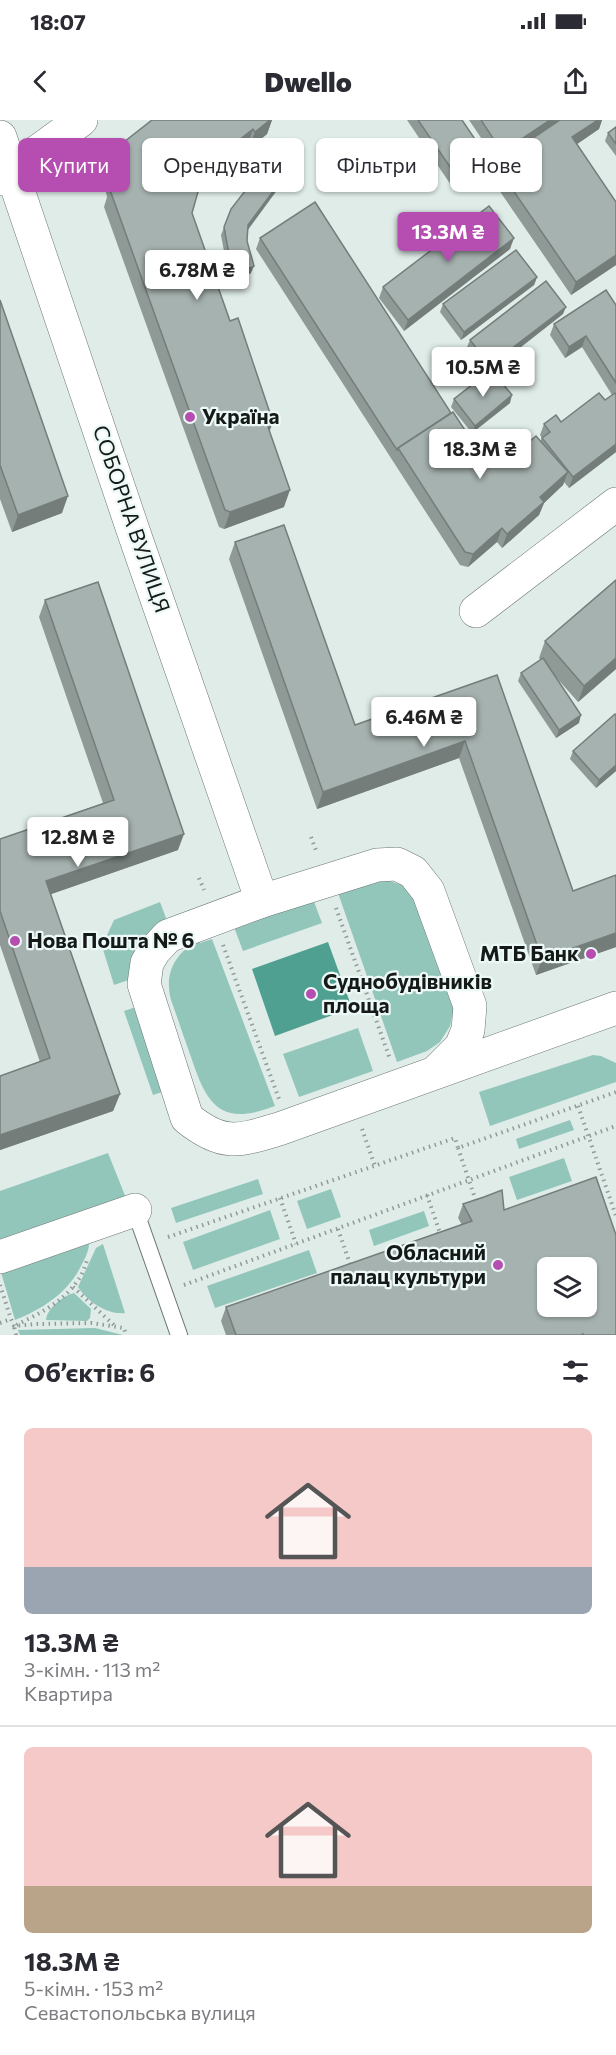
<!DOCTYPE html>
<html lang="uk">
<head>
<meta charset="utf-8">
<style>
	body { margin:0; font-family:Commissioner,sans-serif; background:#f2f2f3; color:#2b2b33; height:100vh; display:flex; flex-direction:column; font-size:22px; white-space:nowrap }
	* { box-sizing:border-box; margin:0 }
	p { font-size:20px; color:#7c7c81 }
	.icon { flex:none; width:33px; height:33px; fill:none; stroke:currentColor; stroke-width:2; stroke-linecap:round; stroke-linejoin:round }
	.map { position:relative; height:1215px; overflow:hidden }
	.side { display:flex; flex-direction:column; background:#fff; flex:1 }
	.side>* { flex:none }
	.hud { position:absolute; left:18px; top:18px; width:580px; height:54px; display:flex; gap:12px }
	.tools { position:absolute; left:537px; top:1137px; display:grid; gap:12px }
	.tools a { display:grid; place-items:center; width:60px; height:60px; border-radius:9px; background:#fff; box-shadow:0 2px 4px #0004; font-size:30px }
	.price { position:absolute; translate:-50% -51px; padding:0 14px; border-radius:6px; background:#fff; color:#222; font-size:20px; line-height:39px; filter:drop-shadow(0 2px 3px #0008) }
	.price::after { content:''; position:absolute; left:50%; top:36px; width:18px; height:14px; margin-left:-9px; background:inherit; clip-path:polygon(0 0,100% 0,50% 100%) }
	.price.active { background:#b64db0; color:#fff }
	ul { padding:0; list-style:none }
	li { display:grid; align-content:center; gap:12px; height:318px; padding:0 24px }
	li+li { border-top:2px solid #e1e1e2 }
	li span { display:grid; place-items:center; height:186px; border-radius:9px; color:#555 }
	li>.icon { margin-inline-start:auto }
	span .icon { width:108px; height:108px; fill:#fffc; stroke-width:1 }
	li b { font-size:26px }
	h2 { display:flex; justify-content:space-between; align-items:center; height:72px; padding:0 24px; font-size:26px }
	.tag { padding:0 21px; border-radius:9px; background:#fff; box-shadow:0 2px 4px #0004; font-size:21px; line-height:54px }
	.tag.active { background:#b64db0; color:#fff }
	.status { display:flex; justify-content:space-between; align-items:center; height:42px; padding:0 30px; background:#fff; direction:ltr }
	.status svg { height:16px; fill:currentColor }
	header { display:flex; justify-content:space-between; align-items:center; height:78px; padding:0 24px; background:#fff; font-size:27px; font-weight:800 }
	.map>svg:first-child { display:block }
	.green { fill:#93c6bb }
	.water { fill:#50a091 }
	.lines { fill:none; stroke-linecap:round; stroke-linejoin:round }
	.lane-casing { stroke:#6b7674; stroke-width:18 }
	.street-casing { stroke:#6b7674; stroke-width:34 }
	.secondary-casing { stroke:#6b7674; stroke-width:34 }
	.path { stroke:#919a98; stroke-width:4; stroke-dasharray:1.5 4.5; stroke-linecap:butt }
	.lane { stroke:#fff; stroke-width:16 }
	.street { stroke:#fff; stroke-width:33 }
	.secondary { stroke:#fff; stroke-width:33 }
	.wall { fill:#8f9996 }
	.shaded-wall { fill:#747d7a }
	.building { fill:#a6b2af; stroke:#747d7a; stroke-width:1.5; fill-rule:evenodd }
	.poi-dot { fill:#b64db0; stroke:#ecf9f6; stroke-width:2 }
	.labels { text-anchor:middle; stroke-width:4.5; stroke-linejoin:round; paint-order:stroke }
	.poi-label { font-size:21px; font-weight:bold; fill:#151a19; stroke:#ecf9f6; text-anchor:start }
	.street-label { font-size:21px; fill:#151a19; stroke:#ecf9f6 }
</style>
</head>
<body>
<div class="status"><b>18:07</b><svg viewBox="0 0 49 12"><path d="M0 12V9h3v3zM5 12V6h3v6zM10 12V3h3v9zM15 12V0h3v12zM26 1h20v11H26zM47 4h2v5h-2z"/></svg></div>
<header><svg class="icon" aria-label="back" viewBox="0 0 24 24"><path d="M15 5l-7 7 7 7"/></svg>Dwello<svg class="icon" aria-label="share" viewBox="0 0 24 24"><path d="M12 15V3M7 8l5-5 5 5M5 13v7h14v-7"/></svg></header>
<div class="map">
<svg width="616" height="1215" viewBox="0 0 616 1215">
	<rect width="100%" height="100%" fill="#dfece8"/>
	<g class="green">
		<polygon points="387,760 404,766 420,784 454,888 450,906 440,922 427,931 397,942 338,773"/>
		<polygon points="313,779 322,803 243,831 234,807"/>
		<polygon points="160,782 166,798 151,810 134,858 114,865 102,826 114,800"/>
		<path d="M212,819L275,986C220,1007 207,985 191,937C184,918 178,899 171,880C164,853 175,833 199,820L200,823Z"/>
		<polygon points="136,887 165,971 153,975 124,891"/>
		<polygon points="358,908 373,951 299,977 283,934"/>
		<polygon points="593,935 601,936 616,943 616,962 490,1006 479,972"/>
		<polygon points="570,1000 574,1010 519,1029 516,1019"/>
		<polygon points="108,1033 126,1078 0,1124 0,1071"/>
		<polygon points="564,1038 572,1061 517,1080 509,1057"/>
		<polygon points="258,1059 263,1074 176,1103 171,1088"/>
		<polygon points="331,1069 341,1097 307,1109 297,1081"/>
		<polygon points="270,1090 280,1119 193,1150 183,1122"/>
		<polygon points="424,1091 429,1106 374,1126 369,1110"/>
		<path d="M89,1117C90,1128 87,1135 82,1144C69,1172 43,1189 15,1200L0,1149Z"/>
		<path d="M103,1124L125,1193C107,1195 88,1182 78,1167L96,1128Z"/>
		<polygon points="309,1130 317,1153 215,1188 207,1166"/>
		<path d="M74,1173L91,1189L90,1198L87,1201L46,1200C47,1188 63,1176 74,1173Z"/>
		<polygon points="95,1208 123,1215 20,1215 18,1210"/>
	</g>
	<polygon class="water" points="328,822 352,888 275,916 252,849"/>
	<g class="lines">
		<g class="lane-casing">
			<polyline id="lane" points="135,1090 179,1215"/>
		</g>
		<g class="street-casing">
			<g id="street">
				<polyline points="0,17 135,416 262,781"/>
				<polyline points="476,491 616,384"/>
				<path d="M436,952L461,927L468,910L470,886L428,771L413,752L397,744L377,745L262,781L168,816L154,831L147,843L144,864L187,998C223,1027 238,1021 279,1009L616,888"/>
				<polyline points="0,1137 135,1090"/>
			</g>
		</g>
		<g class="secondary-casing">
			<polyline id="secondary" points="0,59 81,0"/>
		</g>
		<g class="path">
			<polyline points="311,717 317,733"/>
			<polyline points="199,758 204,770"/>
			<polyline points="336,788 390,939"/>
			<polyline points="223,825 279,979"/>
			<polyline points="578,986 616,1096"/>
			<polyline points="362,1009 375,1046"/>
			<polyline points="458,1028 477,1084"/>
			<polyline points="427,1075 440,1113 437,1114"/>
			<polyline points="280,1078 296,1124"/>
			<polyline points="338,1109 350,1144 353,1143"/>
			<polyline points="168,1117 455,1018 458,1028 616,972"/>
			<polyline points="0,1165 11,1199"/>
			<polyline points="184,1165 616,1006"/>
			<polyline points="73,1167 116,1207"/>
			<polyline points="0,1203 11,1199 14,1206 38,1204 92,1203 124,1208 126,1215"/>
			<path d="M16,1215L14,1206C37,1195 64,1182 78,1160C83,1154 85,1145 88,1138"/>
		</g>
		<use href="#lane" class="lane"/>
		<use href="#street" class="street"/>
		<use href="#secondary" class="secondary"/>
	</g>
	<g class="wall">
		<polygon points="272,0 267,14 249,29 247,26 201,62 192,93 269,311 284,387 224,409 219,407 104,87 107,77 106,72 110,51 117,35 120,32 124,22"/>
		<polygon points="407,0 462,0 485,51 455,71"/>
		<polygon points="469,0 602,0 599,9 577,24 616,82 616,145 571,175 499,70 504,57 532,38 527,32 532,21 498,43"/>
		<polygon points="616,7 616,36 605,21 608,13"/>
		<polygon points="280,66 248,110 247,121 251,153 230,164 221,115 231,89"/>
		<polygon points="260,118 451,293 478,330 515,334 540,321 542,318 540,315 544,304 561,302 605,280 612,275 582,227 565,238 550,215 554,204 616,185 616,332 569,368 564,362 563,365 544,383 539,395 502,428 497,422 468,447 460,445 256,129"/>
		<polygon points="510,129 404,211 379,178 383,167"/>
		<polygon points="537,157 534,165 461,220 440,192 443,184"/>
		<polygon points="0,180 62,393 12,412 0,379"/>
		<polygon points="563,194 492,250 510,283 472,313 451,287 454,279 487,253 467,227 470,220"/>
		<polygon points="235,422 355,605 497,555 573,771 616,755 616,827 536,855 459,638 317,689 229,439"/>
		<polygon points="616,460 616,549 578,582 555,556 579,603 556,618 518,561 521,553 541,540 539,538 545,521"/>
		<polygon points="45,480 178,730 51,774 120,974 113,991 0,1030 0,956 40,942 0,825 0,719 103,683 39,497"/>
		<polygon points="616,595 616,651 596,668 570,639 573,631"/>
		<polygon points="463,1084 504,1090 616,1215 226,1215 221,1201 226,1187 462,1105 458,1098"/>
	</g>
	<g class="shaded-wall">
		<polygon points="270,0 272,0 267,14 249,29 255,12"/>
		<polygon points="550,0 562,0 532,19 532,21 498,43 502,32"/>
		<polygon points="598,0 602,0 599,9 567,31 572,17"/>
		<polygon points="253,9 247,26 199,63 205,47"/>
		<polygon points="489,40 485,51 455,71 459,60"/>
		<polygon points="283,58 280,66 245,113 248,105"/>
		<polygon points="514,118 510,129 404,211 408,200"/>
		<polygon points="616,135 616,145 571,175 576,162"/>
		<polygon points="254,146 251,153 230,164 233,156"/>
		<polygon points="537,157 534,165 461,220 464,212"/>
		<polygon points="566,187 563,194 487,253 490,245"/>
		<polygon points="586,216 582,227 565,238 569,227"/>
		<polygon points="512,275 510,283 472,313 475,306"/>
		<polygon points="273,302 267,318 267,304"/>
		<polygon points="616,324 616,332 569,368 573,357"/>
		<polygon points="568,352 563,365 544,383 539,395 502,428 507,414 540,377"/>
		<polygon points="290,370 284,387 224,409 230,392"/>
		<polygon points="68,376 62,393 12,412 18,395"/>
		<polygon points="502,408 497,422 468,447 473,434"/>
		<polygon points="616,538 616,549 578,582 584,566"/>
		<polygon points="581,595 579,603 556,618 559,610"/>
		<polygon points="465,621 459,638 317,689 323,672"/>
		<polygon points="616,645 616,651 596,668 599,660"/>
		<polygon points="184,714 178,730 40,778 46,761"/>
		<polygon points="616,813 616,827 536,855 542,839"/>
		<polygon points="120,974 113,991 0,1030 0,1015"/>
	</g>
	<g class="building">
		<polygon points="152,0 270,0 255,12 253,9 205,47 192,93 230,201 238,198 273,302 267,304 290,370 230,392 225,390 110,70 116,67 112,55 117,35 127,27 124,22"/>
		<polygon points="418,0 462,0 489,40 459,60"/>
		<polygon points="481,0 550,0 502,32"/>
		<polygon points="560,0 598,0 572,17 616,82 616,135 576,162 504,57 541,32 532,19"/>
		<polygon points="616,7 616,24 608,13"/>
		<polygon points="269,40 283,58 248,105 247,121 254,146 233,156 224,107 231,89"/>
		<polygon points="315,82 451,293 398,328 397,330 260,118"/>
		<polygon points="489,86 514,118 408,200 383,167"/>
		<polygon points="516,130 537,157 464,212 443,184"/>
		<polygon points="546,161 566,187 490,245 470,220"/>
		<polygon points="606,170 616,185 616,263 586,216 569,227 554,204"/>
		<polygon points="0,180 68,376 18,395 0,345"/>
		<polygon points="491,250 512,275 475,306 454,279"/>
		<polygon points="599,273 605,280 615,273 616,275 616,324 573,357 542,318 550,312 544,304 556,295 561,302"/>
		<polygon points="453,292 478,330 496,313 515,334 536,316 568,352 540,377 544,382 507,414 502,408 473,434 465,432 398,328"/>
		<polygon points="284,405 355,605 497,555 573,771 616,755 616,813 542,839 465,621 323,672 235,422"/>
		<polygon points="616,460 616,538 584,566 545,521"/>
		<polygon points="98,462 184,714 46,761 120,974 0,1015 0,956 50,938 0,791 0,719 114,680 45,480"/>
		<polygon points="543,538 581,595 559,610 521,553"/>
		<polygon points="615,594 616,595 616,645 599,660 573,631"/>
		<path d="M596,1057L616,1115V1215H583V1214L581,1215H236L226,1187L472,1101L463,1084L484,1077L502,1070L504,1090ZM548,1148H586V1186H548Z"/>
	</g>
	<g class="poi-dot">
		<circle cx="190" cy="297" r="6"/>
		<circle cx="15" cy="821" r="6"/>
		<circle cx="591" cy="834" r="6"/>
		<circle cx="311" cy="874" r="6"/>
		<circle cx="498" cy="1145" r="6"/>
	</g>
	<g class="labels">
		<g class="poi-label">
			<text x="202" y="304">Україна</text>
			<text x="27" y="828">Нова Пошта № 6</text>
			<text x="579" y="841" text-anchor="end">МТБ Банк</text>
			<text x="323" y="869">Суднобудівників<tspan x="323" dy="24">площа</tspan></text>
			<text x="486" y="1140" text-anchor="end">Обласний<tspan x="486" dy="24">палац культури</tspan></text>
		</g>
		<g class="street-label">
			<text transform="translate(131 399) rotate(71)" y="7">СОБОРНА ВУЛИЦЯ</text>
		</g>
	</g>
</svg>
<div class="tools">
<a><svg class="icon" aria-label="layers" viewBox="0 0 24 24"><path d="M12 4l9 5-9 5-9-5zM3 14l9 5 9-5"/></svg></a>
</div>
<b class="price active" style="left:448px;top:143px">13.3M ₴</b>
<b class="price" style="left:197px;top:181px">6.78M ₴</b>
<b class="price" style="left:483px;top:278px">10.5M ₴</b>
<b class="price" style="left:480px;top:360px">18.3M ₴</b>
<b class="price" style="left:424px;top:628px">6.46M ₴</b>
<b class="price" style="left:78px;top:748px">12.8M ₴</b>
<div class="hud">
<a class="tag active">Купити</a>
<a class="tag">Орендувати</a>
<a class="tag">Фільтри</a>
<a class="tag">Нове</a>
</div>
</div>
<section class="side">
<h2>Об’єктів: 6<svg class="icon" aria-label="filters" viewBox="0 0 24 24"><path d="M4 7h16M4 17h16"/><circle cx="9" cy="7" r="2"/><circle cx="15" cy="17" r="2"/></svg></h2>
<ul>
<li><span style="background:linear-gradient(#f6c9c9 75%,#9aa5b1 0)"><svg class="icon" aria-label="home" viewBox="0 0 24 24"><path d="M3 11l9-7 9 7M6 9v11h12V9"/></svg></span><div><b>13.3M ₴</b><p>3-кімн. · 113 m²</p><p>Квартира</p></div></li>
<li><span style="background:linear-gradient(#f6c9c9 75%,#b9a48a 0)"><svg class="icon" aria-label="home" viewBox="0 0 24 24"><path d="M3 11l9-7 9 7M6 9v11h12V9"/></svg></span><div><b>18.3M ₴</b><p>5-кімн. · 153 m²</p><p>Севастопольська вулиця</p></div></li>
</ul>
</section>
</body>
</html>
